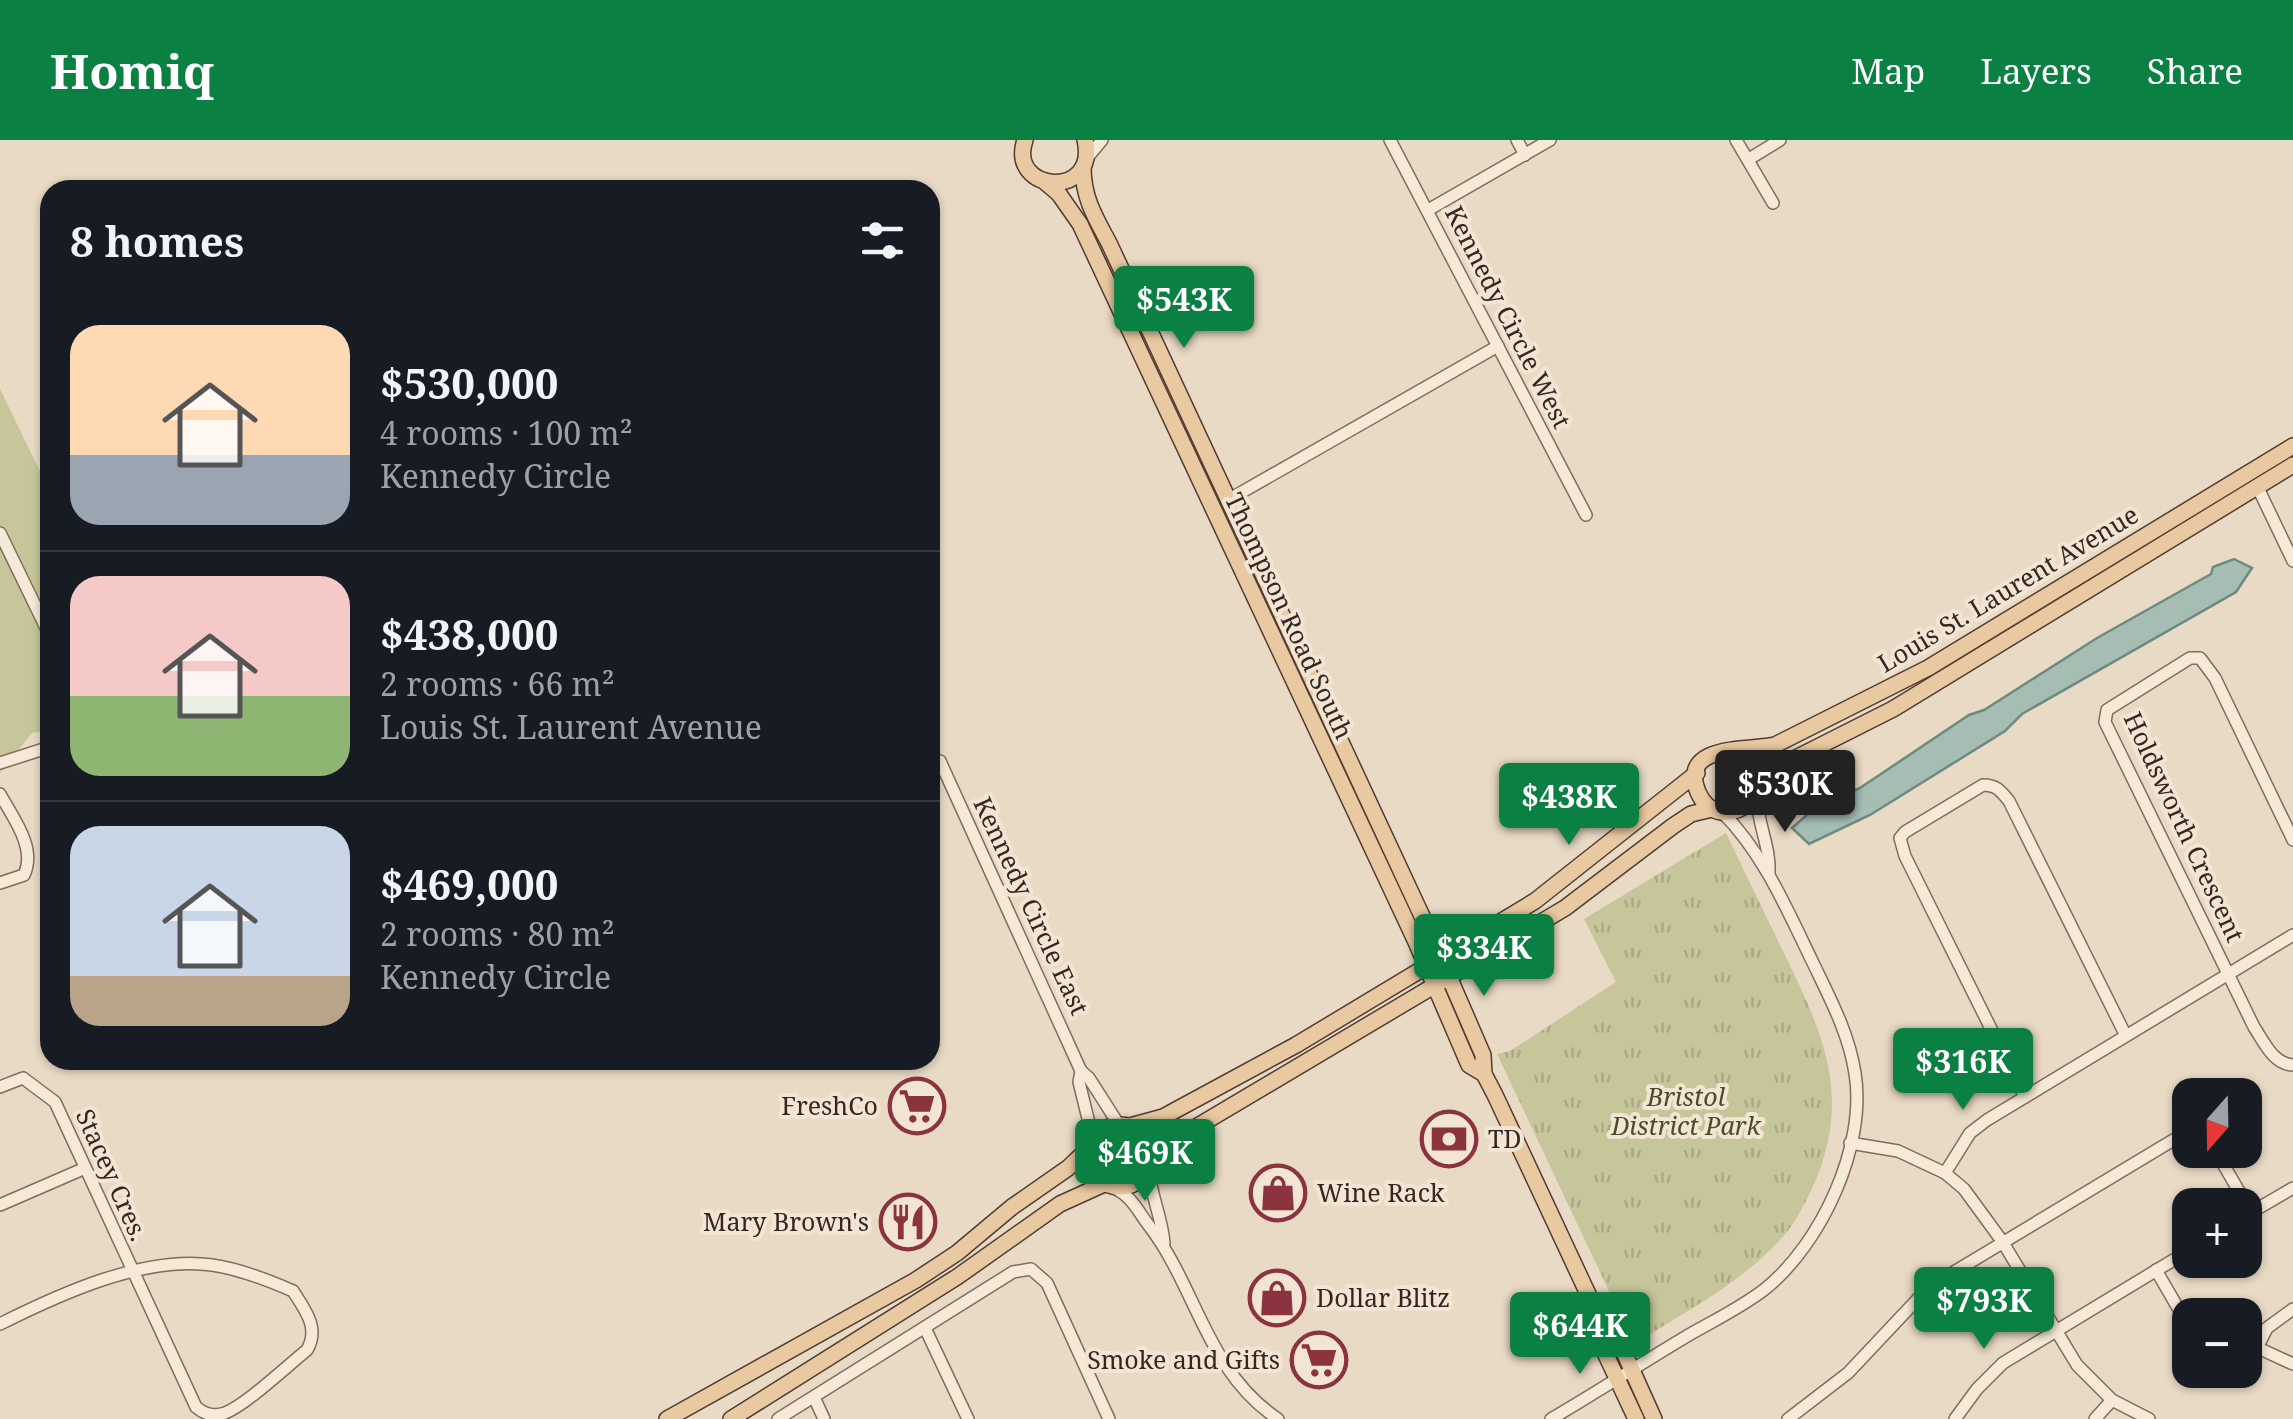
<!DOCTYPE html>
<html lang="en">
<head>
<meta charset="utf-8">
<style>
	body { margin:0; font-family:"Noto Serif",serif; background:#242831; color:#f1f3f6; height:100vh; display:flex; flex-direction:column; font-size:38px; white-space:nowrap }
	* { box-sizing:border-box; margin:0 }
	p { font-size:32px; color:#9ea1a6 }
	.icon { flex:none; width:55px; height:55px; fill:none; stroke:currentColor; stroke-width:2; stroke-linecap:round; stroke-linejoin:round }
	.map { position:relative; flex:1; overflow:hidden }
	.drawer { position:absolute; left:40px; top:40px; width:900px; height:890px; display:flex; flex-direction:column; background:#171b24; border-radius:30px; box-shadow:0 2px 8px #0004 }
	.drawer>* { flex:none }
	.needle { width:65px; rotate:200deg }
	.buttons { position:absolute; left:2172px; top:938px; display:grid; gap:20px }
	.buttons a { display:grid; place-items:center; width:90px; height:90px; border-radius:20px; background:#171b24; box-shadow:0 2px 8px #0004; font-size:50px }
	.price { position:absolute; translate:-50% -85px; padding:0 22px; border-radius:10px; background:#0b8043; color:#fff; font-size:32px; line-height:65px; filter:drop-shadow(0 2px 5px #0008) }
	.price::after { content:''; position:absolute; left:50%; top:60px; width:30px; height:22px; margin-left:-15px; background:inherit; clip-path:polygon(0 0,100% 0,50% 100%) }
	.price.active { background:#222; color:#fff }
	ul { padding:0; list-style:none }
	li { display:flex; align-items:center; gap:30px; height:250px; padding:0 30px }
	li+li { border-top:2px solid #363941 }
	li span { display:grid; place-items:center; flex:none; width:280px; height:200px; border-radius:30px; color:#555 }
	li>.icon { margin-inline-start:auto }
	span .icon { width:120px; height:120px; fill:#fffc; stroke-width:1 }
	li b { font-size:42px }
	h2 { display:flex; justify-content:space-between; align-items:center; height:120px; padding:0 30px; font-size:42px }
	header { display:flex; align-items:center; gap:60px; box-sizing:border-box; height:140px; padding:0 50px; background:#0b8043; color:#fff }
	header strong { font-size:48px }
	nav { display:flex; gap:55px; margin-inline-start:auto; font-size:35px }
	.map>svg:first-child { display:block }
	.grass { fill:#c6c69a }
	.park { fill:url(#park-tufts) }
	.water { fill:#a6bdb4; stroke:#6e8a80; stroke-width:2.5 }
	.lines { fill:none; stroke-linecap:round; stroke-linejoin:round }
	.minor-casing { stroke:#826c5d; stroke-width:14 }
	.major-casing { stroke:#513c31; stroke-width:18 }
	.minor { stroke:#f5e9d7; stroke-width:11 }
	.major { stroke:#e9c9a1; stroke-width:15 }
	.labels { text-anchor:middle; stroke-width:8; stroke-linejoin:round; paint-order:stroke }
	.street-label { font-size:25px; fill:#34271f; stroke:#f2e5d4 }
	.park-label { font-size:25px; font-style:italic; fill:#4a4e28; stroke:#f2e5d4 }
	.poi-label { font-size:25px; fill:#34271f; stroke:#f2e5d4; text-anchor:end }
</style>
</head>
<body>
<header>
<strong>Homiq</strong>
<nav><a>Map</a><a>Layers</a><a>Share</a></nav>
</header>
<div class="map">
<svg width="2293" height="1279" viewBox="0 0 2293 1279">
	<defs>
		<pattern id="park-tufts" width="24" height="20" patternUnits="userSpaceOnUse" patternTransform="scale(2.5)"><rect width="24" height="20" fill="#c6c69a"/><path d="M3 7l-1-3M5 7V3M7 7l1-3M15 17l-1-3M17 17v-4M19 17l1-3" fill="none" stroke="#abaa84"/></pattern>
	</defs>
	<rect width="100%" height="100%" fill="#e9dac5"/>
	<polygon class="grass" points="0,249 50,352 50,590 32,593 0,633"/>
	<path class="park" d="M1726,693C1745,733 1764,772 1783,811C1824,895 1854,959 1811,1051C1802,1069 1793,1087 1778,1102C1738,1145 1683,1173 1634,1204L1497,914L1510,911L1616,842L1584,779Z"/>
	<polygon class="water" points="2234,419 2252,428 2236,452 2022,574 2005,591 1870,675 1809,704 1792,688 1810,672 1860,648 1969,575 1984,570 2097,498 2211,434 2213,427"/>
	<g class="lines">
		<g class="minor-casing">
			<g id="minor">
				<polyline points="1390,0 1586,375"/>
				<polyline points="1517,0 1525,15"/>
				<polyline points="1736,0 1773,63"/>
				<polyline points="1087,18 1102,0"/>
				<polyline points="1749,19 1780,0"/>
				<polyline points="1428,70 1550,0"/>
				<polyline points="2258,348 2293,421"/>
				<polyline points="1228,360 1498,206"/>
				<polyline points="0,393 50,496"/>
				<polyline points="940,621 1081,931"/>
				<polyline points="0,623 50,607"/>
				<path d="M1757,653C1756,682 1771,706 1769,734"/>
				<path d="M0,654C13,678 37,708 24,735L0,743"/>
				<path d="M2293,700L2215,538L2200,518H2190L2107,570L2105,582L2254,887C2264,902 2273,924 2293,925"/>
				<path d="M0,947L23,938L55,962L196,1267C204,1274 214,1277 225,1273C247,1264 287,1226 307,1210C320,1188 305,1170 293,1151C268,1140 240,1129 212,1125C145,1115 60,1154 0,1184"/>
				<path d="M2025,957L1905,716L1900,698L1905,692L1983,645C1996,645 2000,650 2009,661L2125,894"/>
				<polyline points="1093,999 1079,942 1081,931 1089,938 1119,985"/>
				<polyline points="1850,1003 1898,1011 1945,1033 1964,1049 2002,1101 2077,1225 2112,1260 2149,1279"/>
				<polyline points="2215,1010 2251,1072"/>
				<path d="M1149,1029C1150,1054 1162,1077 1164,1103"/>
				<polyline points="1945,1033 1970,993 1987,980 2293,795"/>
				<path d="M1114,1048C1133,1057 1138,1072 1150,1087C1197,1149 1207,1232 1278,1279"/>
				<polyline points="0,1065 83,1029"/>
				<polyline points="2245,1076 2293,1048"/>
				<polyline points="2156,1130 2178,1168 2190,1178"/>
				<polyline points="925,1188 968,1279"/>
				<polyline points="2245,1202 2293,1224"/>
				<polyline points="2257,1208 2267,1188 2293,1169"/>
				<polyline points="814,1257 824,1279"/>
				<polyline points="778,1279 1013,1132 1031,1129 1047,1143 1109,1279"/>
				<path d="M1551,1279C1597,1252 1642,1223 1687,1196C1713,1181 1742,1167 1765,1149C1821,1104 1867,1006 1855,933C1849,895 1832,862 1815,827C1789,774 1765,715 1722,672"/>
				<polyline points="1788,1279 1848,1233 1929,1147 2190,990"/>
				<polyline points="1955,1279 1977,1249 2003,1223 2190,1110"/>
				<polyline points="2095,1279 2112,1260"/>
			</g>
		</g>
		<g class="major-casing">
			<g id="major">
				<path d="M1025,0C1007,53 1099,60 1085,0"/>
				<path d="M1083,27C1083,58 1095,77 1109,103L1434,802L1483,915L1484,934"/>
				<polyline points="1045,42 1059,54 1080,84 1416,802 1469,925 1484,934 1495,955 1602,1184 1614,1190 1654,1279"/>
				<path d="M1738,611C1797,643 1720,704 1698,652C1678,603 1750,611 1775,605L1928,528L2293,306"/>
				<polyline points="1759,643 1786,623 1893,569 2293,325"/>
				<circle cx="1120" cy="1016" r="31"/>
				<polyline points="1130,986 1163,977 1296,905 1535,761 1697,633"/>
				<polyline points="1151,1019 1176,999 1565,768 1673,686 1691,674 1712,669"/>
				<polyline points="1602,1184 1599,1200 1636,1279"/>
				<polyline points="667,1279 916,1140 957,1113 1012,1067 1068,1028 1089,1008"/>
				<polyline points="731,1279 957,1137 1060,1064 1104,1044"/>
			</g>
		</g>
		<use href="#minor" class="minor"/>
		<use href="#major" class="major"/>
	</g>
	<defs>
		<g id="supermarket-ring" transform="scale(2.875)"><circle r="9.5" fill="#f2e5d4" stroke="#8b333f" stroke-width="1.5"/><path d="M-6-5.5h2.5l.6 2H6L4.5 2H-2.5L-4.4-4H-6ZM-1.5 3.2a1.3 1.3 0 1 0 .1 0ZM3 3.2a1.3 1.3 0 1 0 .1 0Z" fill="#8b333f"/></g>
		<g id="bank-ring" transform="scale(2.875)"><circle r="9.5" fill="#f2e5d4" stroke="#8b333f" stroke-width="1.5"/><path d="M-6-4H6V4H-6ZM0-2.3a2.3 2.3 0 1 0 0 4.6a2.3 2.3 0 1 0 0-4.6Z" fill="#8b333f"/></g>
		<g id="shop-ring" transform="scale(2.875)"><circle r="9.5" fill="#f2e5d4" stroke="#8b333f" stroke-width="1.5"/><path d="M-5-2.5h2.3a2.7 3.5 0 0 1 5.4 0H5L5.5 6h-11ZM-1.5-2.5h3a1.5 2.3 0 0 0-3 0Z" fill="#8b333f"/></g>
		<g id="restaurant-ring" transform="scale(2.875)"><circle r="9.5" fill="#f2e5d4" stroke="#8b333f" stroke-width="1.5"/><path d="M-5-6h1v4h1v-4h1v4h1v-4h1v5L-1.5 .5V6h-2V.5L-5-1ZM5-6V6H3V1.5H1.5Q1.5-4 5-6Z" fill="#8b333f"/></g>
	</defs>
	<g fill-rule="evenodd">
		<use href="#supermarket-ring" x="917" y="966"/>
		<use href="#bank-ring" x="1449" y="999"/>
		<use href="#shop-ring" x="1278" y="1053"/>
		<use href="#restaurant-ring" x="908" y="1082"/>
		<use href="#shop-ring" x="1277" y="1158"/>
		<use href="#supermarket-ring" x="1319" y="1220"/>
	</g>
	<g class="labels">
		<g class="street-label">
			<text transform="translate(1508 177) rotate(63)" y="9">Kennedy Circle West</text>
			<text transform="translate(2008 449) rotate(-31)" y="9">Louis St. Laurent Avenue</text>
			<text transform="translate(1289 476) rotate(65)" y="9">Thompson Road South</text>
			<text transform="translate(2184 687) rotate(65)" y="9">Holdsworth Crescent</text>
			<text transform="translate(1031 766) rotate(65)" y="9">Kennedy Circle East</text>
			<text transform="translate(112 1035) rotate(66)" y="9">Stacey Cres.</text>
		</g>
		<g class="park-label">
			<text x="1686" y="966">Bristol<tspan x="1686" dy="29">District Park</tspan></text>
		</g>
		<g class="poi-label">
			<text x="878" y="975">FreshCo</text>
			<text x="1488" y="1008" text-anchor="start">TD</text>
			<text x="1317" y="1062" text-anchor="start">Wine Rack</text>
			<text x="869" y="1091">Mary Brown's</text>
			<text x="1316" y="1167" text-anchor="start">Dollar Blitz</text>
			<text x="1280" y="1229">Smoke and Gifts</text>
		</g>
	</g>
</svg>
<div class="buttons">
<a><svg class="needle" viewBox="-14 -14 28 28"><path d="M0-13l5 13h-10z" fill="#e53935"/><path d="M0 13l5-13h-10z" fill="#9ea1a6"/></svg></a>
<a>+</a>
<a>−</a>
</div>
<b class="price" style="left:1184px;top:211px">$543K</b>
<b class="price active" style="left:1785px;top:695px">$530K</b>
<b class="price" style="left:1569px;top:708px">$438K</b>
<b class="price" style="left:1484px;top:859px">$334K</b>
<b class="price" style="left:1963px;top:973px">$316K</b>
<b class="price" style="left:1145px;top:1064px">$469K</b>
<b class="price" style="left:1984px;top:1212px">$793K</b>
<b class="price" style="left:1580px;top:1237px">$644K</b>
<section class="drawer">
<h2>8 homes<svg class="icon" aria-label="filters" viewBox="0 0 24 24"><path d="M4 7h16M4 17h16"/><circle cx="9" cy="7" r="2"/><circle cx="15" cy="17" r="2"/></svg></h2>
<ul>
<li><span style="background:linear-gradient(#ffd9b3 65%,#9aa5b1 0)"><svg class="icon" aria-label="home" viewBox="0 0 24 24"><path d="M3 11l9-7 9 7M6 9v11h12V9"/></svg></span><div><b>$530,000</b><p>4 rooms · 100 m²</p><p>Kennedy Circle</p></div></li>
<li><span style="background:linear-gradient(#f6c9c9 60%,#8fb573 0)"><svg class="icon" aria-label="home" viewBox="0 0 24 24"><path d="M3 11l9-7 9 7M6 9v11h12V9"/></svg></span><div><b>$438,000</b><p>2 rooms · 66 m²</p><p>Louis St. Laurent Avenue</p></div></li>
<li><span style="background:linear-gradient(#c9d6e8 75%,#b9a48a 0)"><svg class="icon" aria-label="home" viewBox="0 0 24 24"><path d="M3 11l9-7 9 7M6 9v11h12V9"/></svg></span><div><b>$469,000</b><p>2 rooms · 80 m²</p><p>Kennedy Circle</p></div></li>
</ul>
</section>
</div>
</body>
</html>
